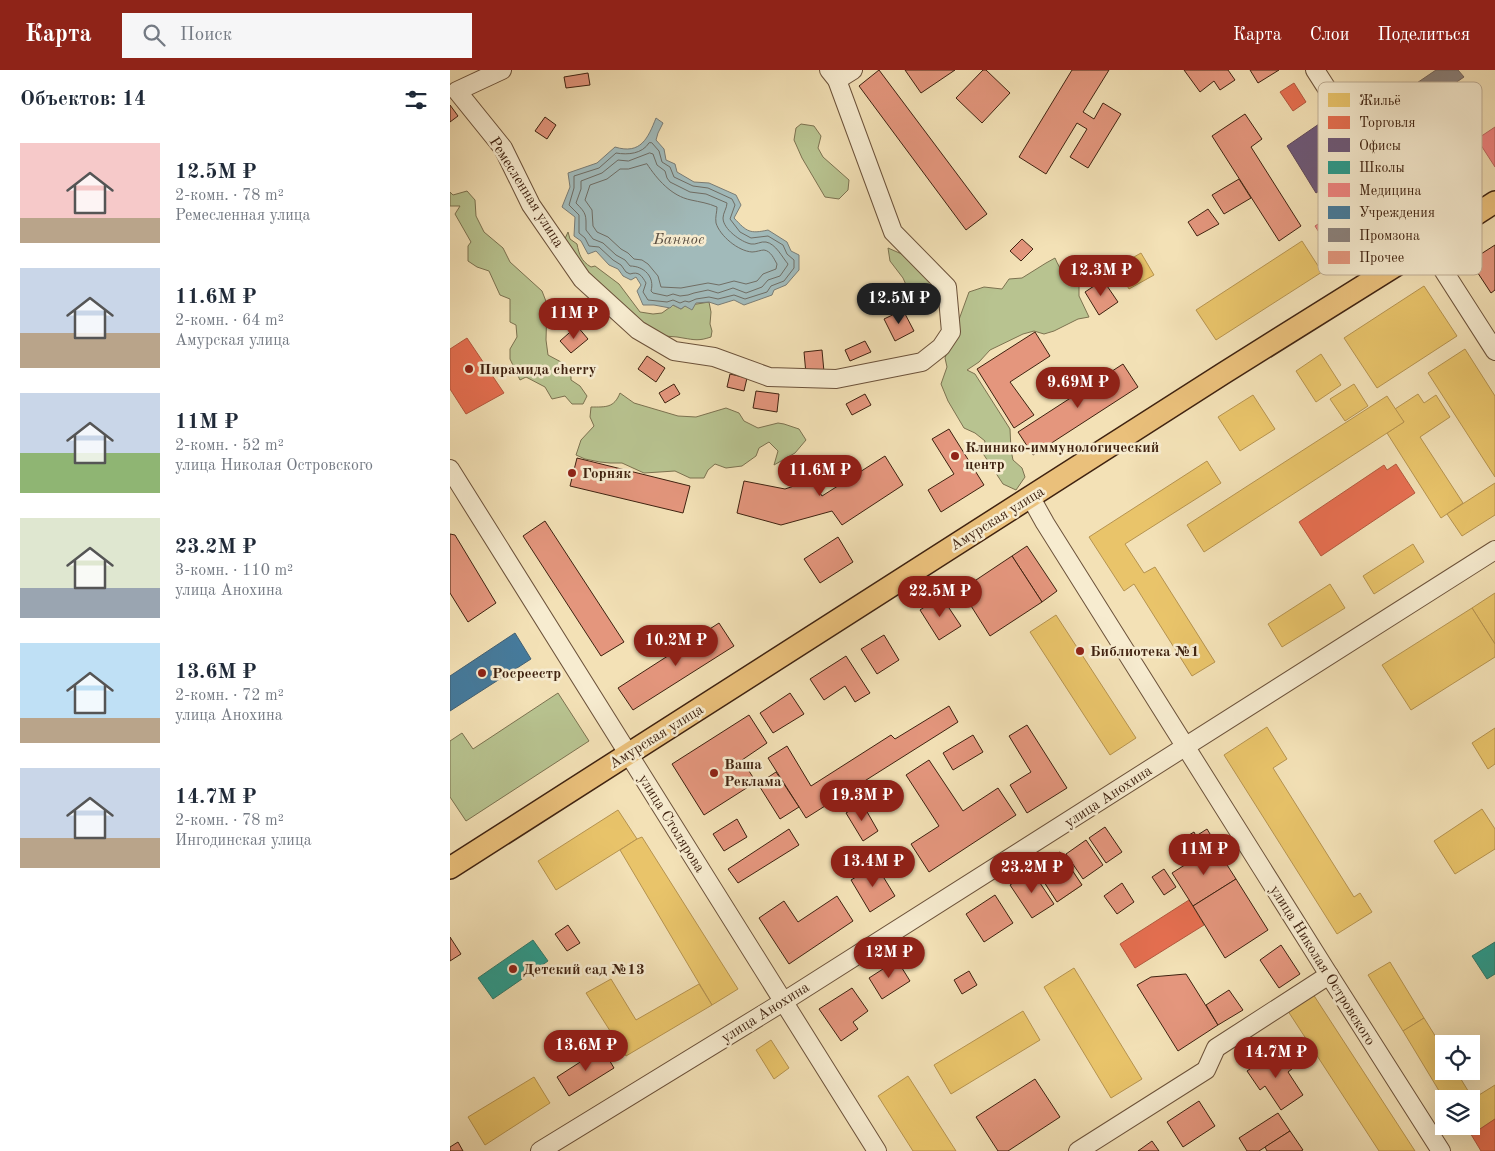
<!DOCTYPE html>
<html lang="ru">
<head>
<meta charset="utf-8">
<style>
	body { margin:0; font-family:"Old Standard TT",serif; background:#f6f6f7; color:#1f2937; height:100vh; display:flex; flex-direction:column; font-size:19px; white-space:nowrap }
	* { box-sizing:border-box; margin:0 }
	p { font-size:16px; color:#747a83 }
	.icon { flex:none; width:28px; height:28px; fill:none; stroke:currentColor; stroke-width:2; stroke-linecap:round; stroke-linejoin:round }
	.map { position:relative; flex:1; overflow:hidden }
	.details { display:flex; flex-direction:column; background:#fff; width:450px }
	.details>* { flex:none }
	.controls { position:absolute; left:985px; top:965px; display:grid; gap:10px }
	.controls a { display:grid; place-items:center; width:45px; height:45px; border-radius:0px; background:#fff; box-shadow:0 5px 20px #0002; font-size:25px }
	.price { position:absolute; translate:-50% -42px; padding:0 11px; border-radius:18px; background:#8f2418; color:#fff; font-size:16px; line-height:32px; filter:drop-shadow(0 1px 2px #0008) }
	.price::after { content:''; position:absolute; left:50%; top:30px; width:15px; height:11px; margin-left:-8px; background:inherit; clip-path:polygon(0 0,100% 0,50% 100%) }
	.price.current { background:#222; color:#fff }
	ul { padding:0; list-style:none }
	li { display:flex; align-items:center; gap:15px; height:125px; padding:0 20px }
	li span { display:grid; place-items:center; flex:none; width:140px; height:100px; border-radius:0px; color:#555 }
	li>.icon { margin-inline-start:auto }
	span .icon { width:60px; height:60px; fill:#fffc; stroke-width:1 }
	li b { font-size:21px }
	h2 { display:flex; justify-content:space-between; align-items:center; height:60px; padding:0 20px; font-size:21px }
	header { display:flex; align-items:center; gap:30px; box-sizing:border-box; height:70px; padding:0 25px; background:#8f2418; color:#fff }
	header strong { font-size:24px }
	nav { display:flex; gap:28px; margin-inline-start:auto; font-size:18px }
	.search { width:350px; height:45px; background:#f6f6f7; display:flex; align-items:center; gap:12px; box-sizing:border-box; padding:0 18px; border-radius:0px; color:#747a83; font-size:19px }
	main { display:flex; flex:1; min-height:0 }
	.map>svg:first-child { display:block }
	.green { fill:#b8c390; stroke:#7c7250 }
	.water { fill:#a1baba; stroke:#7a7d76 }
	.homes { fill:#e9c46a; stroke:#b6934f }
	.shops { fill:#e76f51; stroke:#b5583e }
	.offices { fill:#6d597a; stroke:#5f485a }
	.schools { fill:#2a9d8f; stroke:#307869 }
	.health { fill:#f28482; stroke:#bc6760 }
	.public { fill:#457b9d; stroke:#436073 }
	.industry { fill:#8a817c; stroke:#74645c }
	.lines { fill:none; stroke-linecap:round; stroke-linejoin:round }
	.shore { stroke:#706e65; stroke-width:1 }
	.building { fill:#e4967d; stroke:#3f2210 }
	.minor-casing { stroke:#6c523a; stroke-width:20 }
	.major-casing { stroke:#3f2210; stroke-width:24 }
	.minor { stroke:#f7ecd0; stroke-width:18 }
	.major { stroke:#eac07b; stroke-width:21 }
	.poi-dot { fill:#8f2418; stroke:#f7ecd0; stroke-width:2 }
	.labels { text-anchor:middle; stroke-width:5; stroke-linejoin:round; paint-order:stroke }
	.street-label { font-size:15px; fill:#3f2210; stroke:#f7ecd0 }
	.poi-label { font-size:15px; font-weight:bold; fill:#3f2210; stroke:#f7ecd0; text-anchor:start }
	.water-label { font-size:16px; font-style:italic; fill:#5c5043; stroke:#f7ecd0 }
	.key { fill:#f7ecd0; stroke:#c0af96; stroke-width:1 }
	.key-label { font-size:14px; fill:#3f2210 }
</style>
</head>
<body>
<header>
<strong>Карта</strong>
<div class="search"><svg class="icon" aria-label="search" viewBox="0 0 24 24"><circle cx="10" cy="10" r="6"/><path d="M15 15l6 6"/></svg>Поиск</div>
<nav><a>Карта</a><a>Слои</a><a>Поделиться</a></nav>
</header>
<main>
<section class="details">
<h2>Объектов: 14<svg class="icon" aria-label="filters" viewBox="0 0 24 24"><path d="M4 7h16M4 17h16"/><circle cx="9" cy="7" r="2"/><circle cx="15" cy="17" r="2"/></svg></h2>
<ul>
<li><span style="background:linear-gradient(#f6c9c9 75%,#b9a48a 0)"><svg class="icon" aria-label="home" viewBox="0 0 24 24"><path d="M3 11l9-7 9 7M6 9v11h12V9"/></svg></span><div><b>12.5M ₽</b><p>2-комн. · 78 m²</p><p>Ремесленная улица</p></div></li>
<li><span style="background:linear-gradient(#c9d6e8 65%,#b9a48a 0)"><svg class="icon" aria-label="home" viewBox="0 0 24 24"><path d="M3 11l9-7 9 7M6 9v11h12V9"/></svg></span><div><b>11.6M ₽</b><p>2-комн. · 64 m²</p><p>Амурская улица</p></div></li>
<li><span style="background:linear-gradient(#c9d6e8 60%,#8fb573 0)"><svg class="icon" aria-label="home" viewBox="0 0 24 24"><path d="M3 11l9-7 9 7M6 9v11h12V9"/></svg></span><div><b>11M ₽</b><p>2-комн. · 52 m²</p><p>улица Николая Островского</p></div></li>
<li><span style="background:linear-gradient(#dfe7d0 70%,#9aa5b1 0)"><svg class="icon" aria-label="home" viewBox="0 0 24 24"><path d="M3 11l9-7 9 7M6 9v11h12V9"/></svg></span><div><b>23.2M ₽</b><p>3-комн. · 110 m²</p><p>улица Анохина</p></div></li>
<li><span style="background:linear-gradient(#bfe0f5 75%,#b9a48a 0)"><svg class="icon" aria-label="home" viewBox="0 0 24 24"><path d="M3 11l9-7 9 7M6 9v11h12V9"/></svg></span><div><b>13.6M ₽</b><p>2-комн. · 72 m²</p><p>улица Анохина</p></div></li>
<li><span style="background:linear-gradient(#c9d6e8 70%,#b9a48a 0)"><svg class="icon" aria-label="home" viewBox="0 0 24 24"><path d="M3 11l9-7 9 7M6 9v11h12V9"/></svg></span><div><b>14.7M ₽</b><p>2-комн. · 78 m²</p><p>Ингодинская улица</p></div></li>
</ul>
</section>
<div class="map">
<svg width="1045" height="1081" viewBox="0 0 1045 1081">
	<rect width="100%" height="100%" fill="#f3e1b6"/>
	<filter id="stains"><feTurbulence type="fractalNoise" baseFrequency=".004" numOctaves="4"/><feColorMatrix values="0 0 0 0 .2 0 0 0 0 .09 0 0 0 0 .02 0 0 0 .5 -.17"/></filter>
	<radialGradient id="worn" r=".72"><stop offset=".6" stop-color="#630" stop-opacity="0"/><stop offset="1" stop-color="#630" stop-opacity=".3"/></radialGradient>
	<g class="green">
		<polygon points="351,54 364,56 371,66 368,78 373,87 399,110 398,120 389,129 375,127 352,88 344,70 346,58"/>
		<polygon points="17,121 25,130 26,146 34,162 53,178 60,192 92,221 97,234 96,270 98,285 111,292 121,301 121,310 130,316 137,326 133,334 122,334 115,326 102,329 95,317 76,307 70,310 60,289 60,279 67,267 66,255 60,252 60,229 50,225 39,201 27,197 18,191 18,176 21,172 5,144 10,136 0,136 0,122 3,125"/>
		<path d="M118,162L120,169L127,174C129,184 131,191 141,197L145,196L169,214L190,242L203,244L212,243L223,235L231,239L235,236L259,232L261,242L260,254L262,261L261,267C249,271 245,270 233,268C225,266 217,267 209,265L121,205L113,197V173Z"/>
		<polygon points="438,178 454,185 477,206 484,221 482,237 472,236 461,226 453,208 440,191"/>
		<path d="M605,188C611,202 616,207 629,214V226L639,247L628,249L604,261L594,264L584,261L573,264L540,280L529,292L517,300L525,304L560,359L561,380L563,390L572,398L575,407L566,420L553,414L532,382L535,371L525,363L514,358L498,331L491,314L497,297L495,288L519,222L534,217L552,219L559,209L572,208L596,193Z"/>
		<path d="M170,323L184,333L228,346L246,347L276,338L289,343L294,351L308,358L328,353L334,354L349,359L356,370L345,383L324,395L328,381L319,372L309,378L306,386L292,396L276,398L265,394L258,400L254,408H240L225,401L194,403L172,393H160L150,392L135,389L126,385L131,370L144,356L140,347L141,337C156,337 164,338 170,323Z"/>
		<polygon points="108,623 139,671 16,751 0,727 0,671 12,663 23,679"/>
	</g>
	<path class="water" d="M206,48L213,53L208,63L206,70L214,79L216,90L225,94L227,102L244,112L259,113L286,125L291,135L284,148C297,162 300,164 318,160L337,172L341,181L349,185V200L336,215L324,220L322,225L294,235L284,230L268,235L259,232L246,233L242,240L235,236L231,239L223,235L220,238L204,235H193L187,221L191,215L186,207L181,210L173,206L168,199L159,195L146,181L138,184L131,171L124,166L125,147L112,137L120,117L118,103L147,93L165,77C191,85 198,68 206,48Z"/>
	<g class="homes">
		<polygon points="852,171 872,202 766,270 746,240"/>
		<polygon points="691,183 704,205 679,219 666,197"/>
		<polygon points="974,216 1007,266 927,318 894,268"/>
		<polygon points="1015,279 1045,326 1045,407 978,303"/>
		<polygon points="871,284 891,315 866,332 846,301"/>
		<polygon points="904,314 918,336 895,351 880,329"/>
		<polygon points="968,324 974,333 986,325 1000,347 970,367 1013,433 991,448 937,363 954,352 945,339"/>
		<polygon points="803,325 825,359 790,381 768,347"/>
		<polygon points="937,326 954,352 754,482 737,455"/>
		<polygon points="757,391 771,413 675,474 694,503 705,497 765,592 742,606 684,514 674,521 639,467"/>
		<polygon points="1045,413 1045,445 1012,466 997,444"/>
		<polygon points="963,474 974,492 924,524 913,506"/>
		<polygon points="880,514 895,538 832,577 818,554"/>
		<polygon points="1045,523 1045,574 1022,538"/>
		<polygon points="1022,538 1045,574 1045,587 961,640 932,595"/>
		<polygon points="606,545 686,668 660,685 580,562"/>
		<polygon points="817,657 837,689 823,698 904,827 910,823 922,842 887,864 774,685"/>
		<polygon points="1045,658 1045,694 1038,699 1022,673"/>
		<polygon points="1032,739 1045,759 1045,779 1005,804 984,771"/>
		<polygon points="168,740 187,769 106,820 88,791"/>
		<polygon points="192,767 288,919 262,935 170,780 187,769"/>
		<polygon points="610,782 632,815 607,832 585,798"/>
		<polygon points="940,892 974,948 953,961 918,905"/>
		<polygon points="624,898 692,1009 661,1028 594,917"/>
		<polygon points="161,909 186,950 249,914 262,935 176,986 136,923"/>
		<polygon points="861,921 965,1081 929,1081 836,938"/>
		<polygon points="573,941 590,970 501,1024 484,995"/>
		<polygon points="974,948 994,980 994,1001 1006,1001 1023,1029 1021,1030 1021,1029 994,1029 953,961"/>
		<polygon points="321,970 339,998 324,1009 306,980"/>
		<polygon points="458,1006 506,1081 463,1081 428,1026"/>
		<polygon points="84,1007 100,1033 35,1075 18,1047"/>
		<polygon points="1045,1015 1045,1049 1030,1059 1021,1044 1021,1030"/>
	</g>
	<g class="shops">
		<polygon points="844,13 856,32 843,41 830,22"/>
		<polygon points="17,268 54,323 16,344 0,319 0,279"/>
		<polygon points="946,394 965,423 871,486 849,452 934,395 937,400"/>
		<polygon points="739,830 754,855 685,898 670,874"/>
		<polygon points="1021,1044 1030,1059 1045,1049 1045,1081 1031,1081 1016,1056 1021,1056"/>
	</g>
	<polygon class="offices" points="869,54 898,103 866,123 837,76"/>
	<g class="schools">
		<polygon points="83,870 98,891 43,929 28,908"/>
		<polygon points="1045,872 1045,904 1037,909 1022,886"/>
	</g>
	<g class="health">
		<polygon points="1045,57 1045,97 1027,69"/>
		<polygon points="911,126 934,162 888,192 865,156"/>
	</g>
	<polygon class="public" points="65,563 81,589 0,641 0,606"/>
	<polygon class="industry" points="986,0 1008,0 1014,7 967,39 955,21"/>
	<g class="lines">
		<g class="shore">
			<path d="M202,73L209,81L212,92L220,97L224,107L243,116L258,118L282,129L285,135L280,149L290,162L301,168L318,166L333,175L337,184L344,190V198L334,211L321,216L317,222L295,229L284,225L268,229L259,227L246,229L239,232L235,231L230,233L223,230L217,232L198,230L193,222L196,213C192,206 189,201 180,204L176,202L171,195L163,190L149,177L139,176L135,168L129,163V145L119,135L124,118V106L149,98L166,83C178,85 192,84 199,73Z"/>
			<path d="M200,83L203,84L207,95L215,101L217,108L220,112L240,122L256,124L277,133C277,138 273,143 273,148C273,159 291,172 301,174C306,175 311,171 316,172C326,174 332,187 338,194L337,196L330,206L318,210L312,217L296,223L283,218L268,223L258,220L244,223L238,225L230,226L223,224L217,226L203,223L201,221C205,207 194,196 180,196L175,190L166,185L153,173L143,169L136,160C136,145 137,144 126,133L131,119V111L152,103L168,90L178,91Z"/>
			<path d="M197,94C207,109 221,126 241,130C250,132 258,133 267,137C267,142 265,147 266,153C270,166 288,181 302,182C306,182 311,180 314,180C321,181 324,189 327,194L326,199L313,204L307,211L296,214L284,211L269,215L258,213L231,218L211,217L208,206L198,194L192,190L184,189L178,183L171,179L158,167L147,162L143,156L142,140L135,130L140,115L157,109L170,99H178Z"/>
		</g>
	</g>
	<g class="building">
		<polygon points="429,0 537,144 516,160 409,16"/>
		<polygon points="455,0 505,0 471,23"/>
		<polygon points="533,0 536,0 560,23 532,53 506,28"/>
		<polygon points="622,0 659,0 633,42 644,49 653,33 671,44 638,98 620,87 637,59 627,53 596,104 569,87"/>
		<polygon points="734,0 778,0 785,10 770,20 764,11 750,22"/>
		<polygon points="800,0 829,0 808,13"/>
		<polygon points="138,3 140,15 116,18 114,7"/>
		<polygon points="0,35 8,46 0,52"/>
		<polygon points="795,44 812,69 801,77 851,156 829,171 762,66"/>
		<polygon points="95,47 106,55 97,69 85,61"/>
		<polygon points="789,109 801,128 774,144 762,125"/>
		<polygon points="758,139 769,154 747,166 738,152"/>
		<polygon points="572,169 583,179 571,191 560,181"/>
		<polygon points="1045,175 1045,220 1041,223 1020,191"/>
		<polygon points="653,210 668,232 649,245 635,222"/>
		<polygon points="453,240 464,261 445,271 434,249"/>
		<polygon points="127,256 138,269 121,283 110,271"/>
		<polygon points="585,262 600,286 560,312 584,345 564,358 527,299"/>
		<polygon points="415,271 421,282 400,291 395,280"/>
		<polygon points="372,280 374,302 356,304 354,282"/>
		<polygon points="197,286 215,298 206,312 188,299"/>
		<polygon points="673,294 688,317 583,385 568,362"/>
		<polygon points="280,304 297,308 294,321 277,317"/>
		<polygon points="224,314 230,324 215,333 209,323"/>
		<polygon points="306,321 329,324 327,342 303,338"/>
		<polygon points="415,324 421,335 402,345 396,334"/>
		<polygon points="499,359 534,415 491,442 478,420 504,404 482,369"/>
		<polygon points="435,386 453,415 392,455 382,441 331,455 287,443 294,411 335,419 362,410 372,426"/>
		<polygon points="127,388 240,416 233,443 120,416"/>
		<polygon points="95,451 174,572 151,586 73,466"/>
		<polygon points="0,464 5,465 46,533 18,552 0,523"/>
		<polygon points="388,467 403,492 370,513 354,489"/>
		<polygon points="577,476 607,521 592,532 562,486"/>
		<polygon points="562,486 592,532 540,566 511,520"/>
		<polygon points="491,526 511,556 489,570 470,540"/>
		<polygon points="269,553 284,576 183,640 168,618"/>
		<polygon points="434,565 449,590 427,604 411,579"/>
		<polygon points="396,586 420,623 405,632 395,616 374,630 360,609"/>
		<polygon points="340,623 354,644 323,663 310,643"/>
		<polygon points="499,636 508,652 356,748 318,688 337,676 361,716 441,665 445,669"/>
		<polygon points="299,645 317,673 292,690 306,712 254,745 222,694"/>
		<polygon points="577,655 617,718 577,743 560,715 581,702 559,666"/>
		<polygon points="523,665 533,682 503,700 493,683"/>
		<polygon points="479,690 513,741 548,718 566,745 479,802 461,774 489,756 456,705"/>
		<polygon points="326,702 349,737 330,749 308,714"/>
		<polygon points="412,733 428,761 413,771 396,743"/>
		<polygon points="287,749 297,767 274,781 263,764"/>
		<polygon points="655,757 672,782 656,793 639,768"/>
		<polygon points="339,759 349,775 288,813 278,799"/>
		<polygon points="757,759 765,772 744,785 734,768 744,762 746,766"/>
		<polygon points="636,770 653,795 633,809 616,784"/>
		<polygon points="765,776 786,809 743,836 722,803"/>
		<polygon points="610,782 632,815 607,832 585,798"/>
		<polygon points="426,795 445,826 420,842 401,810"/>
		<polygon points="714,799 726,817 714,825 702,807"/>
		<polygon points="582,801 604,834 582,848 560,815"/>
		<polygon points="786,809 818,860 775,888 743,836"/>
		<polygon points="672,813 684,832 667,844 654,826"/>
		<polygon points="545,825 563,853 534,872 516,844"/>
		<polygon points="387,826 403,851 339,894 309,848 334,831 348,852"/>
		<polygon points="118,855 130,873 117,881 105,864"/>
		<polygon points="0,867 11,884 0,891"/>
		<polygon points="831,875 850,904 829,918 810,890"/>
		<polygon points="447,890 460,911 432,929 419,908"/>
		<polygon points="519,901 527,915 512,924 504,910"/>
		<polygon points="736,904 768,955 728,981 687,915 701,907"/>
		<polygon points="402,918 418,941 403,952 408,959 391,971 369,939"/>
		<polygon points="779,920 793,940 768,955 756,935"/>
		<polygon points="152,978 164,998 119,1026 107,1007"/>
		<polygon points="829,979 843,998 838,1002 853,1025 831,1040 815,1016 810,1020 797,1001"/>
		<polygon points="585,1009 610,1047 558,1081 548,1081 526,1047"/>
		<polygon points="749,1031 765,1056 733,1077 717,1052"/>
		<polygon points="828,1043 840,1061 809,1081 797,1081 789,1068"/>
		<polygon points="840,1061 853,1080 851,1081 817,1081 815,1077"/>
		<polygon points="702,1071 709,1081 688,1081"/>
		<polygon points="8,1072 13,1081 0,1081 0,1077"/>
	</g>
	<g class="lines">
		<g class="minor-casing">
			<g id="minor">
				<polyline points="52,0 7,21 53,78 81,135 132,209 188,260 224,281 264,287 319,307 386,309 472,292 491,277 501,262 497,217 443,162 387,10 379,0"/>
				<polyline points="865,0 1045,281"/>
				<polyline points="387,10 403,0"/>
				<polyline points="0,399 427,1081"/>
				<polyline points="581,428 595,453 879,905 991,1081"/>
				<polyline points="90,1081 333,932 1045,480"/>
				<polyline points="628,1081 756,1000 766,978 879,905"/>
			</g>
		</g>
		<g class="major-casing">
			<polyline id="major" points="0,798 774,303 977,176 1045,132"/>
		</g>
		<use href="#minor" class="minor"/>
		<use href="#major" class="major"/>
	</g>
	<g class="poi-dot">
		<circle cx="19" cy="299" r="5"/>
		<circle cx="505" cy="386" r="5"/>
		<circle cx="122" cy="403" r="5"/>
		<circle cx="630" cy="581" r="5"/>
		<circle cx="32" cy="603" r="5"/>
		<circle cx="264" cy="703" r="5"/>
		<circle cx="63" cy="899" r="5"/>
	</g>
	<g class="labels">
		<g class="street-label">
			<text transform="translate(77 122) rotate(58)" y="5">Ремесленная улица</text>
			<text transform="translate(547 448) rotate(-32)" y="5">Амурская улица</text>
			<text transform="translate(206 666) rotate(-32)" y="5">Амурская улица</text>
			<text transform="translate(658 726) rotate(-33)" y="5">улица Анохина</text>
			<text transform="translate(222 753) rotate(58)" y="5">улица Столярова</text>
			<text transform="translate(873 895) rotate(58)" y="5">улица Николая Островского</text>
			<text transform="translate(315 942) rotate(-32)" y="5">улица Анохина</text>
		</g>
		<g class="poi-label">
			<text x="29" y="304">Пирамида cherry</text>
			<text x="515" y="382">Клинико-иммунологический<tspan x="515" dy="17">центр</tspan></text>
			<text x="132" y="408">Горняк</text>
			<text x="640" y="586">Библиотека №1</text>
			<text x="42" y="608">Росреестр</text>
			<text x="274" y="699">Ваша<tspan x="274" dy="17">Реклама</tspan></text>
			<text x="73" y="904">Детский сад №13</text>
		</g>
		<g class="water-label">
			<text x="229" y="174">Банное</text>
		</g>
	</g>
	<rect x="868" y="12" width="164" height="193" rx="8" class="key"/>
	<rect x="878" y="23" width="22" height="14" fill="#e9c46a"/>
	<rect x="878" y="46" width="22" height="13" fill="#e76f51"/>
	<rect x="878" y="68" width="22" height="14" fill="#6d597a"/>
	<rect x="878" y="91" width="22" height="13" fill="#2a9d8f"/>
	<rect x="878" y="113" width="22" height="14" fill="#f28482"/>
	<rect x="878" y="136" width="22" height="13" fill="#457b9d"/>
	<rect x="878" y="158" width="22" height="14" fill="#8a817c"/>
	<rect x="878" y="181" width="22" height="13" fill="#e4967d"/>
	<g class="key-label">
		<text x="909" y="35">Жильё</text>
		<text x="909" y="57">Торговля</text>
		<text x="909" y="80">Офисы</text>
		<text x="909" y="102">Школы</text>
		<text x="909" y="125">Медицина</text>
		<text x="909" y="147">Учреждения</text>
		<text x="909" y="170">Промзона</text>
		<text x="909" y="192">Прочее</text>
	</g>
	<rect width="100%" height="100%" filter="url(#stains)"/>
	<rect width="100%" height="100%" fill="url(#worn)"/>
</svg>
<div class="controls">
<a><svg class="icon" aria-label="locate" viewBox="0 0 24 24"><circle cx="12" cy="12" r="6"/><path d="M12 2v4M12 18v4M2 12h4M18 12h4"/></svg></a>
<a><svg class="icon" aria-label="layers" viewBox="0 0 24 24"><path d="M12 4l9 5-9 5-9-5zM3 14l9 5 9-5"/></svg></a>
</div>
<b class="price" style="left:651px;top:227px">12.3M ₽</b>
<b class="price current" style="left:449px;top:255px">12.5M ₽</b>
<b class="price" style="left:124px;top:270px">11M ₽</b>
<b class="price" style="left:628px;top:339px">9.69M ₽</b>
<b class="price" style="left:370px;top:427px">11.6M ₽</b>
<b class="price" style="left:490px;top:548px">22.5M ₽</b>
<b class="price" style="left:226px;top:597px">10.2M ₽</b>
<b class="price" style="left:412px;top:752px">19.3M ₽</b>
<b class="price" style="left:754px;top:806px">11M ₽</b>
<b class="price" style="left:423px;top:818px">13.4M ₽</b>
<b class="price" style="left:582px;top:824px">23.2M ₽</b>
<b class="price" style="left:439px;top:909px">12M ₽</b>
<b class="price" style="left:136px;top:1002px">13.6M ₽</b>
<b class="price" style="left:826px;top:1009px">14.7M ₽</b>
</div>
</main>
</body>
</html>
